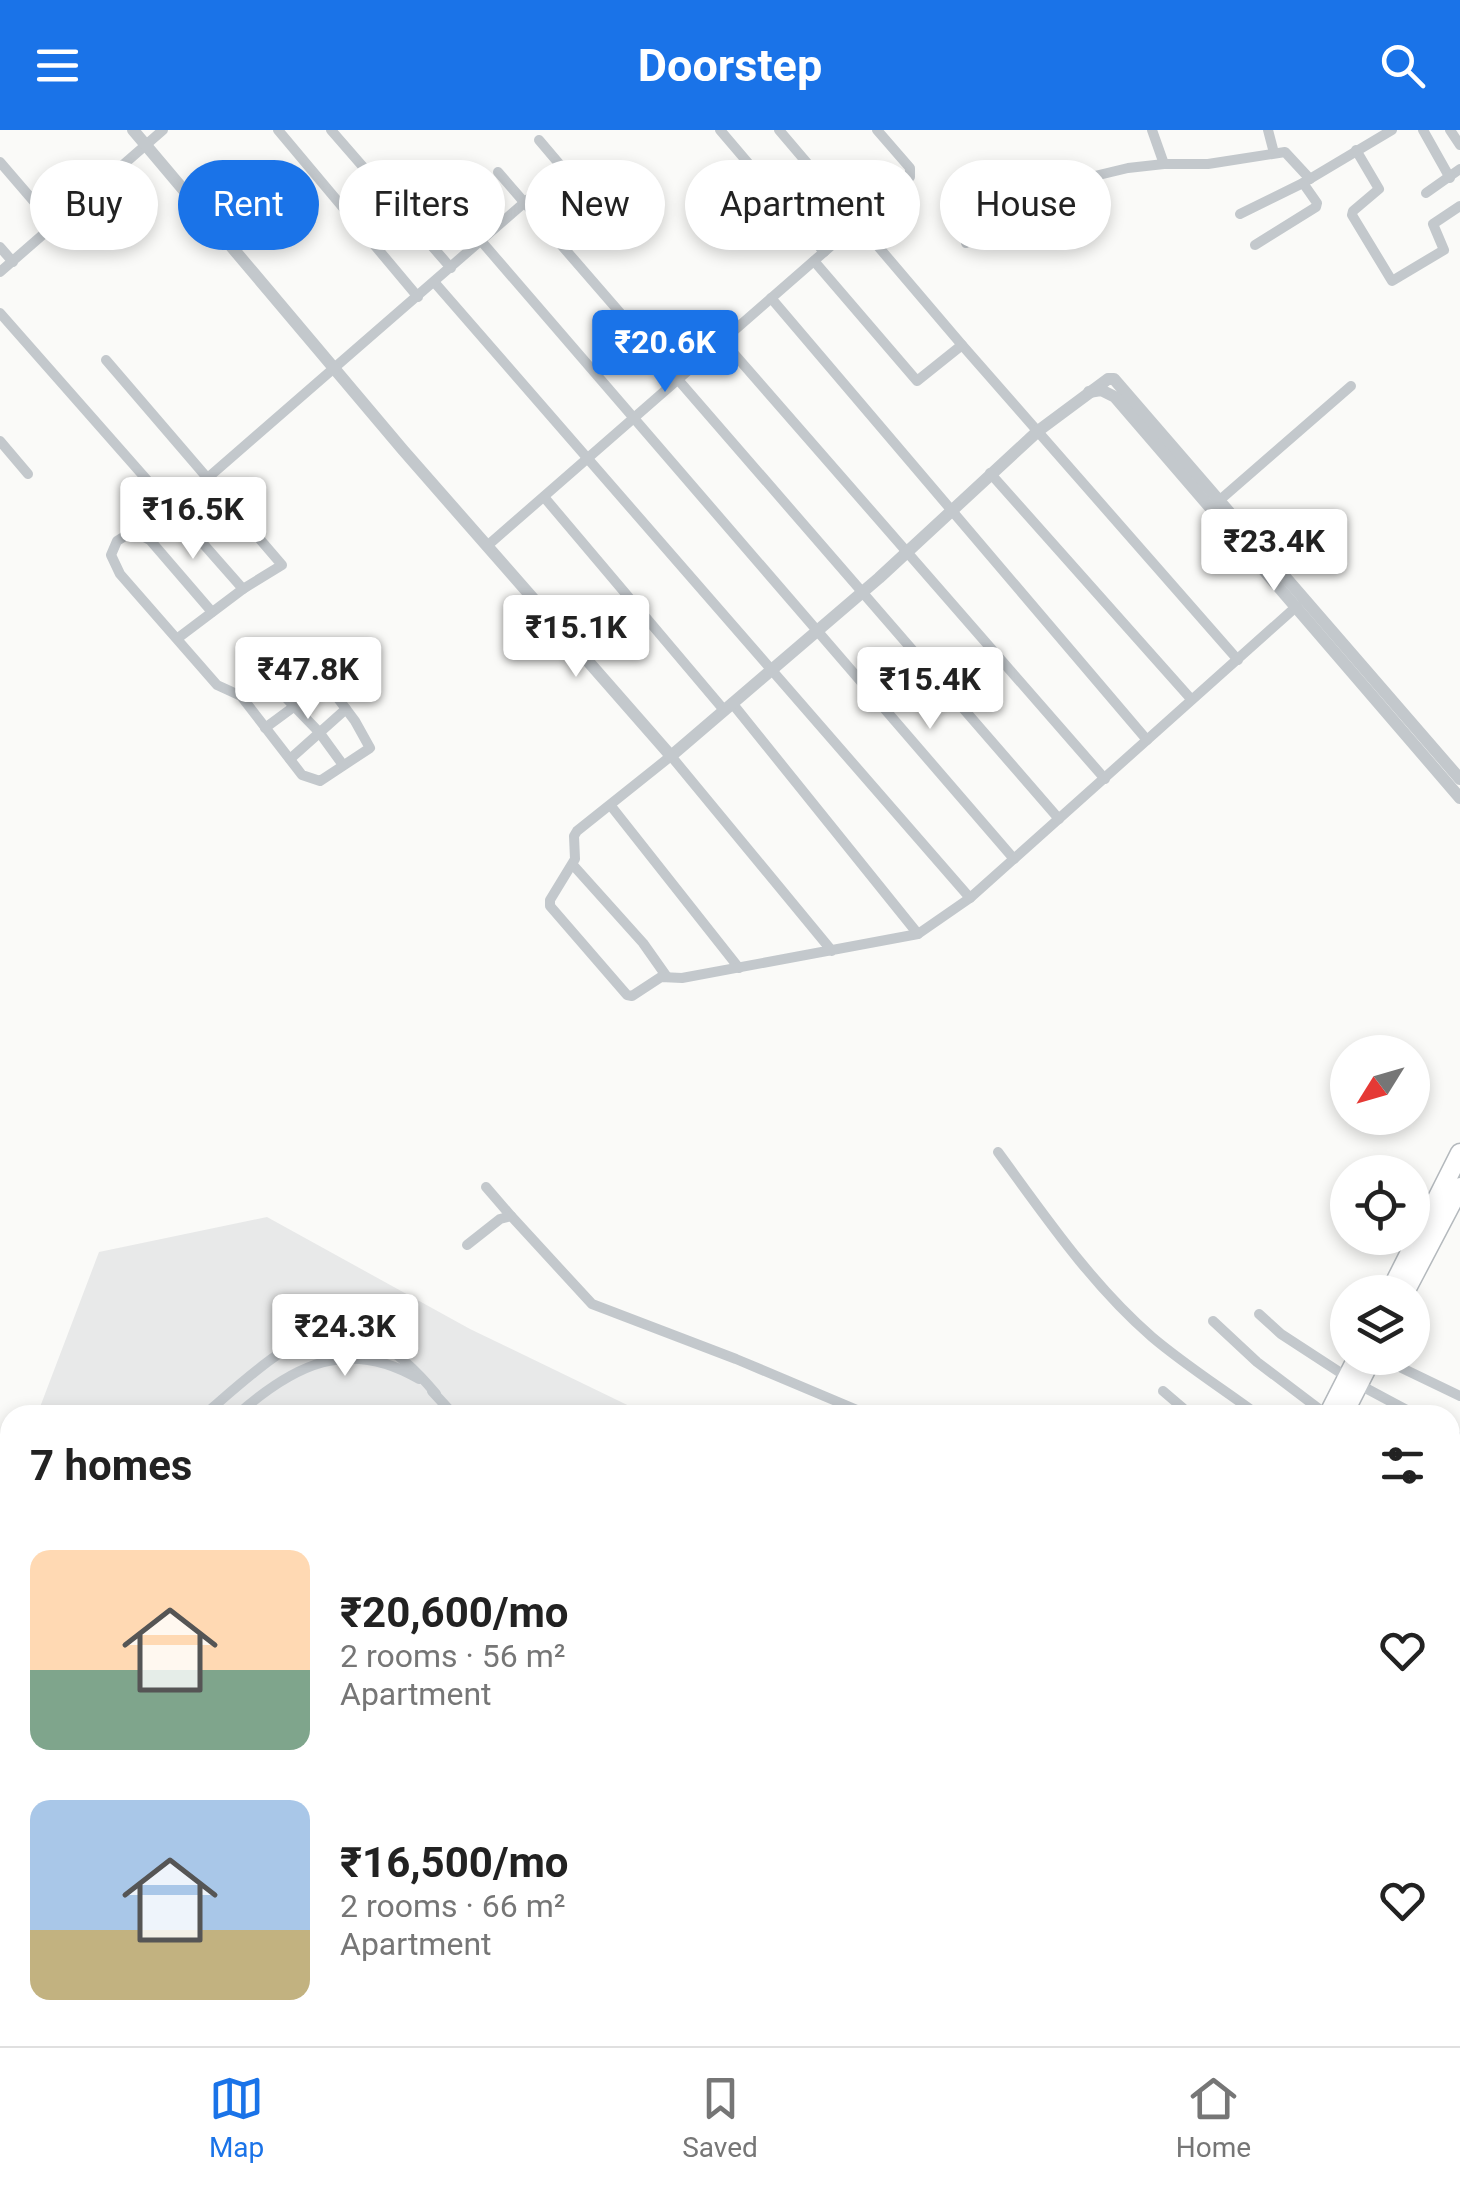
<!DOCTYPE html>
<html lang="en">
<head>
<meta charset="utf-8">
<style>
	body { margin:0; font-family:Roboto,sans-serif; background:#f6f6f6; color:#222; height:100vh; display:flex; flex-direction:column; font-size:38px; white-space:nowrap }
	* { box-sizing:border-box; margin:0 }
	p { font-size:32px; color:#767676 }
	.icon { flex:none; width:55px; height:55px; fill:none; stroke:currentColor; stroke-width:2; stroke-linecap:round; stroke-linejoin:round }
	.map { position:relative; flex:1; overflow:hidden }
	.side { position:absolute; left:0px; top:1275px; width:1460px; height:642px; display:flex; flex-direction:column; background:#fff; border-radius:30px 30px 0 0; box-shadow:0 5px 15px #0003 }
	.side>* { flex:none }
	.top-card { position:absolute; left:30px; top:30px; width:1400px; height:90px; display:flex; gap:20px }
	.needle { width:65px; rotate:233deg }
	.buttons { position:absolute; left:1330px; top:905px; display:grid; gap:20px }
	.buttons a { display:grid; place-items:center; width:100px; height:100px; border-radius:50%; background:#fff; box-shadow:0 5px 15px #0003; font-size:50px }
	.price { position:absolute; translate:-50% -85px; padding:0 22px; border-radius:10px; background:#fff; color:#222; font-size:32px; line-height:65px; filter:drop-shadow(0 2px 5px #0008) }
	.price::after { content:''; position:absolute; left:50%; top:60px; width:30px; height:22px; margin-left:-15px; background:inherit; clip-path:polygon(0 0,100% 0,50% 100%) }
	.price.current { background:#1a73e8; color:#fff }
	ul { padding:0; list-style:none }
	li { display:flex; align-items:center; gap:30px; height:250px; padding:0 30px }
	li span { display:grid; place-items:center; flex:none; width:280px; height:200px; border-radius:20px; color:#555 }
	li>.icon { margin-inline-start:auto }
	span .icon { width:120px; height:120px; fill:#fffc; stroke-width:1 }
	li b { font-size:42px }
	h2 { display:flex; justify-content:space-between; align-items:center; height:120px; padding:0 30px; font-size:42px }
	.chip { padding:0 35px; border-radius:45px; background:#fff; box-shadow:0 5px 15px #0003; font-size:35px; line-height:90px }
	.chip.current { background:#1a73e8; color:#fff }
	header { display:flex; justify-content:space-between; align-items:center; height:130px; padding:0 30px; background:#1a73e8; color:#fff; font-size:45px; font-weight:700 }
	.tabs { display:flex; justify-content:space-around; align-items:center; height:140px; border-top:2px solid #e0e0e0; background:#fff; font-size:28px; color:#767676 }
	.tabs a { display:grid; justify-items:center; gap:5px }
	.tabs .current { color:#1a73e8 }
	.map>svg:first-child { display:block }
	.built { fill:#e8e9e9 }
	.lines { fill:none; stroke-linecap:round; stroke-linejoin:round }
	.trunk-casing { stroke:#b4b9bd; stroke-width:21 }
	.minor { stroke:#c3c8cc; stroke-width:10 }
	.tertiary { stroke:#c3c8cc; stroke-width:12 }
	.trunk { stroke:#fff; stroke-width:18 }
</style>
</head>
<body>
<header><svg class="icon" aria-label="menu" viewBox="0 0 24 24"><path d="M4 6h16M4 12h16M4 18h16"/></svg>Doorstep<svg class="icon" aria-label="search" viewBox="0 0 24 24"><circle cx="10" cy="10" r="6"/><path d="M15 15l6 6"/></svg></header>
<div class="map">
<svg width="1460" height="1916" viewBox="0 0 1460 1916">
	<rect width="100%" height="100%" fill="#fafaf8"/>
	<g class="built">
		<polygon points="267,1087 470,1199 648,1285 37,1285 99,1122"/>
		<polygon points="10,1365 10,1908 706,1908 703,1916 0,1916 0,1395"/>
	</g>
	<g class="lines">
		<g class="trunk-casing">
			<g id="trunk">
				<polyline points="1390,1162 1460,1023"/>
				<polyline points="1405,1162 1460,1057"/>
				<polyline points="1328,1285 1357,1228"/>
				<polyline points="1343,1285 1372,1228"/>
				<polyline points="1029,1916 1033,1908"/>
			</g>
		</g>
		<g class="minor">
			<polyline points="278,0 418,167"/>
			<polyline points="331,0 451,138"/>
			<polyline points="720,0 824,122"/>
			<polyline points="779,0 962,215 1238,530"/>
			<polyline points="1152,0 1164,34"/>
			<polyline points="1268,0 1274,23"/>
			<polyline points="1423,0 1450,48"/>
			<polyline points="1450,0 1460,15"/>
			<polyline points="539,10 578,56"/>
			<polyline points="1356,20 1379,59 1353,81 1352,85 1392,151 1444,120 1433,94 1460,76"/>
			<polyline points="0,32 55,96"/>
			<polyline points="498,42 1059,689"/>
			<polyline points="1426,63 1460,39"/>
			<polyline points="1240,84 1303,53 1392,0"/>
			<polyline points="482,112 1014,729"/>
			<polyline points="966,113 1011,71 1028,62 1128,38 1164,34 1208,34 1285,22 1310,49"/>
			<polyline points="1255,115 1316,77 1317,73 1303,53"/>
			<polyline points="0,117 13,132"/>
			<polyline points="814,131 917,251 962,215"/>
			<polyline points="0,142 163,0"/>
			<polyline points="435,153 970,768"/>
			<polyline points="771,168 1147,610"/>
			<polyline points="0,183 243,459"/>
			<polyline points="722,210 1105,649"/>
			<polyline points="106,230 282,435 243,459 178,508"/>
			<polyline points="0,311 28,344"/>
			<polyline points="990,343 1191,569"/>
			<polyline points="544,367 724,580"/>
			<polyline points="1221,369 1351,256"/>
			<polyline points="172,379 563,39"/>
			<polyline points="487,416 910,47 910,38 877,0"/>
			<polyline points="212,482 150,410 133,401 117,411 111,425 120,444 217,555 241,566 302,645 320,651 370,618 355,591 301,519 275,533 241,566"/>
			<polyline points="263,544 319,602 343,635"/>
			<polyline points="732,573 918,804"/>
			<polyline points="265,598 326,553"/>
			<polyline points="290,629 346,579"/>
			<polyline points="611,676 739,838"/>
			<polyline points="573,735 643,813 667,847"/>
			<polyline points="832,821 671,626 577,701 574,706 575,729 550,770 550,776 627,865 632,866 661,847 682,848 918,804 970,768 1297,476"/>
			<path d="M998,1022C1045,1086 1091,1154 1152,1207C1185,1235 1223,1259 1258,1285"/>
			<polyline points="486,1057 511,1086"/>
			<polyline points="467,1115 500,1089 511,1086 592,1174 736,1229 869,1285"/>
			<polyline points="1259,1184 1281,1204 1347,1247"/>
			<polyline points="1213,1191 1257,1232 1327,1285"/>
			<polyline points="1381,1228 1460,1266"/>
			<polyline points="1358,1254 1416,1285"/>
			<polyline points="432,1261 454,1285"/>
			<polyline points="1163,1261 1191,1285"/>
			<path d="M204,1285C290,1211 344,1153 436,1264"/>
			<path d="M237,1285C293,1235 348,1207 419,1249"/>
			<polyline points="1450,1303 1460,1308"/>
			<polyline points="1450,1352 1460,1358"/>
			<polyline points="1450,1404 1460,1409"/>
			<polyline points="1450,1506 1460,1506"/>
			<polyline points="1450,1572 1460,1585"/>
			<polyline points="1450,1608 1460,1601"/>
			<polyline points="1450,1672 1460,1685"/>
			<polyline points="852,1908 861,1916"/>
			<polyline points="1445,1908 1448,1916"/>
			<polyline points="664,1916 667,1908"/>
			<polyline points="684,1916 687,1908"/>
		</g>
		<g class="tertiary">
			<polyline points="133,0 403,320 671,626 879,448 1038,301 1108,249 1114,249 1460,649"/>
			<polyline points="1089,262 1101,260 1115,267 1460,668"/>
		</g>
		<use href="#trunk" class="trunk"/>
	</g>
</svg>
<div class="buttons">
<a><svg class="needle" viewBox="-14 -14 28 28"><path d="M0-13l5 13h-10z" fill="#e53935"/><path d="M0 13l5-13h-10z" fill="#767676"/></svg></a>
<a><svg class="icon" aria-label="locate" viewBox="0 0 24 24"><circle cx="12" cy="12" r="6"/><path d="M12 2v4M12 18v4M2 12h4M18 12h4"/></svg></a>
<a><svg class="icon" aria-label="layers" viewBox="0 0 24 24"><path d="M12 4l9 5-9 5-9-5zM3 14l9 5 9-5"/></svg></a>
</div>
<b class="price current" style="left:665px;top:265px">₹20.6K</b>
<b class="price" style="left:193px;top:432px">₹16.5K</b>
<b class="price" style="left:1274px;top:464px">₹23.4K</b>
<b class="price" style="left:576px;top:550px">₹15.1K</b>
<b class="price" style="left:308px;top:592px">₹47.8K</b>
<b class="price" style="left:930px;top:602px">₹15.4K</b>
<b class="price" style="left:345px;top:1249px">₹24.3K</b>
<div class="top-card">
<a class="chip">Buy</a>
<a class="chip current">Rent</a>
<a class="chip">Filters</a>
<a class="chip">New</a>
<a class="chip">Apartment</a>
<a class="chip">House</a>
</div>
<section class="side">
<h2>7 homes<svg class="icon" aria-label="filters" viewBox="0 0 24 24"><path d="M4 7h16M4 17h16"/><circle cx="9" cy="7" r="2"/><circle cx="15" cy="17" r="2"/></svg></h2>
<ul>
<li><span style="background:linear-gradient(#ffd9b3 60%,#7fa58c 0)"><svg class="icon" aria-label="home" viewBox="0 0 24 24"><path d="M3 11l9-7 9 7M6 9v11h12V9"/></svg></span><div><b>₹20,600/mo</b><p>2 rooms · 56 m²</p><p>Apartment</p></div><svg class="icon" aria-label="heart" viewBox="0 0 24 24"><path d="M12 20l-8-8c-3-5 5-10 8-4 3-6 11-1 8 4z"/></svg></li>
<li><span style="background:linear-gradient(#a9c7e8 65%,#c2b280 0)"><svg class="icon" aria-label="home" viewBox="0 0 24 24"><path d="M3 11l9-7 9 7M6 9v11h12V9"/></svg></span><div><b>₹16,500/mo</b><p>2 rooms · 66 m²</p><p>Apartment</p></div><svg class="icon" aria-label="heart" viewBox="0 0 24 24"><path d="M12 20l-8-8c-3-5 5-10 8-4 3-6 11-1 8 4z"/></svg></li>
</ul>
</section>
</div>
<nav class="tabs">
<a class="current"><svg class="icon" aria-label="map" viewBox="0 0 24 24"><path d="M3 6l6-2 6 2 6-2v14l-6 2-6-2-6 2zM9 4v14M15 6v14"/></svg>Map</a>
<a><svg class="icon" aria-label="saved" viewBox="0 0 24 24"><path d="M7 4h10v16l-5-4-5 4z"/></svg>Saved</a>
<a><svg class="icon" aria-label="home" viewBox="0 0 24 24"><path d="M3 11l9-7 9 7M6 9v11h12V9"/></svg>Home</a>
</nav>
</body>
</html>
